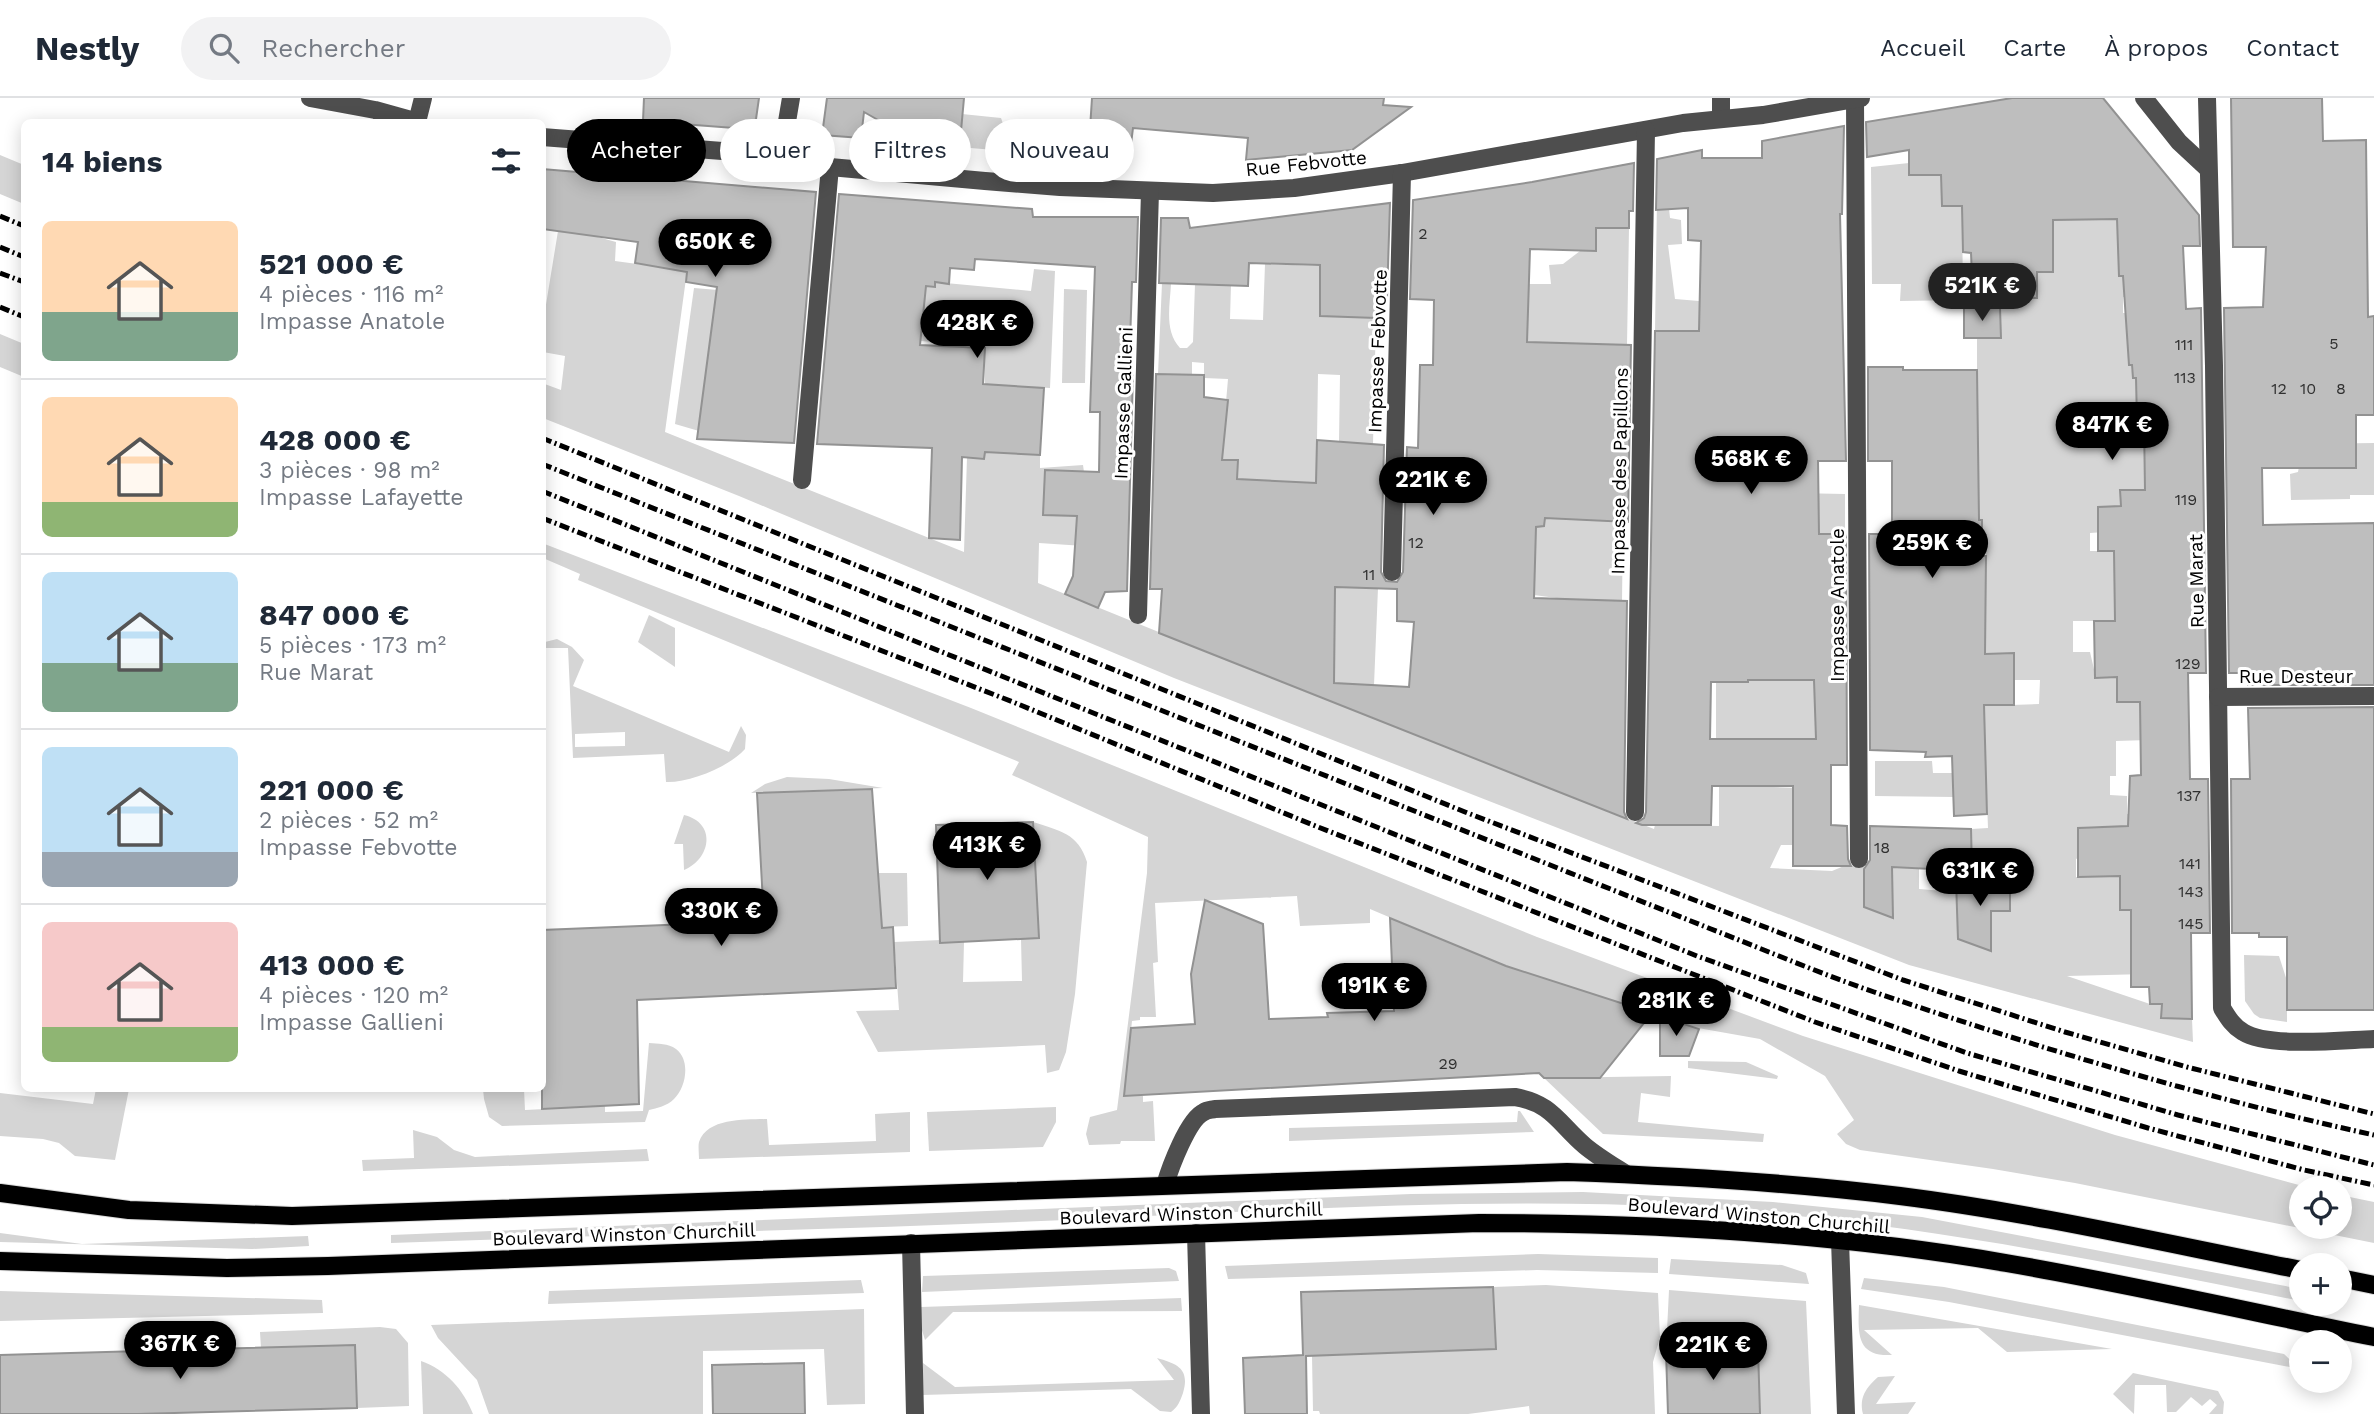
<!DOCTYPE html>
<html lang="fr">
<head>
<meta charset="utf-8">
<style>
	body { margin:0; font-family:"Work Sans",sans-serif; background:#f2f2f3; color:#1f2937; height:100vh; display:flex; flex-direction:column; font-size:26px; white-space:nowrap }
	* { box-sizing:border-box; margin:0 }
	p { font-size:23px; color:#747a83 }
	.icon { flex:none; width:38px; height:38px; fill:none; stroke:currentColor; stroke-width:2; stroke-linecap:round; stroke-linejoin:round }
	.map { position:relative; flex:1; overflow:hidden }
	.panel { position:absolute; left:21px; top:21px; width:525px; height:973px; display:flex; flex-direction:column; background:#fff; border-radius:10px; box-shadow:0 4px 18px #0003 }
	.panel>* { flex:none }
	.hud { position:absolute; left:567px; top:21px; width:665px; height:63px; display:flex; gap:14px }
	.controls { position:absolute; left:2289px; top:1078px; display:grid; gap:14px }
	.controls a { display:grid; place-items:center; width:63px; height:63px; border-radius:50%; background:#fff; box-shadow:0 4px 18px #0003; font-size:35px }
	.price { position:absolute; translate:-50% -60px; padding:0 16px; border-radius:24px; background:#000; color:#fff; font-size:23px; line-height:46px; filter:drop-shadow(0 2px 4px #0008) }
	.price::after { content:''; position:absolute; left:50%; top:42px; width:21px; height:16px; margin-left:-10px; background:inherit; clip-path:polygon(0 0,100% 0,50% 100%) }
	.price.on { background:#222; color:#fff }
	ul { padding:0; list-style:none }
	li { display:flex; align-items:center; gap:21px; height:175px; padding:0 21px }
	li+li { border-top:2px solid #e0e1e3 }
	li span { display:grid; place-items:center; flex:none; width:196px; height:140px; border-radius:10px; color:#555 }
	li>.icon { margin-inline-start:auto }
	span .icon { width:84px; height:84px; fill:#fffc; stroke-width:1 }
	li b { font-size:30px }
	h2 { display:flex; justify-content:space-between; align-items:center; height:84px; padding:0 21px; font-size:30px }
	.tag { padding:0 24px; border-radius:32px; background:#fff; box-shadow:0 4px 18px #0003; font-size:24px; line-height:63px }
	.tag.on { background:#000; color:#fff }
	header { display:flex; align-items:center; gap:42px; box-sizing:border-box; height:98px; padding:0 35px; background:#fff; border-bottom:2px solid #e0e1e3 }
	header strong { font-size:33px }
	nav { display:flex; gap:38px; margin-inline-start:auto; font-size:24px }
	.search { width:490px; height:63px; background:#f2f2f3; display:flex; align-items:center; gap:18px; box-sizing:border-box; padding:0 24px; border-radius:38px; color:#747a83; font-size:26px }
	.map>svg:first-child { display:block }
	.green { fill:#d5d5d5; fill-rule:evenodd }
	.building { fill:#bebebe; stroke:#929292; stroke-width:2; fill-rule:evenodd }
	.lines { fill:none; stroke-linecap:round; stroke-linejoin:round }
	.major-casing { stroke:#dbdbdb; stroke-width:20 }
	.minor { stroke:#4e4e4e; stroke-width:18 }
	.major { stroke:#000; stroke-width:18 }
	.rail { stroke:#000; stroke-width:5; stroke-dasharray:10 3.5 2 3.5; stroke-linecap:butt }
	.labels { text-anchor:middle; stroke-width:6; stroke-linejoin:round; paint-order:stroke }
	.number-label { font-size:16px; fill:#303030 }
	.street-label { font-size:19px; fill:#000; stroke:#fff }
</style>
</head>
<body>
<header>
<strong>Nestly</strong>
<div class="search"><svg class="icon" aria-label="search" viewBox="0 0 24 24"><circle cx="10" cy="10" r="6"/><path d="M15 15l6 6"/></svg>Rechercher</div>
<nav><a>Accueil</a><a>Carte</a><a>À propos</a><a>Contact</a></nav>
</header>
<div class="map">
<svg width="2374" height="1316" viewBox="0 0 2374 1316">
	<rect width="100%" height="100%" fill="#fff"/>
	<g class="green">
		<polygon points="962,16 1001,20 1007,37 1006,53 959,49"/>
		<polygon points="0,57 24,67 24,106 0,96"/>
		<polygon points="1909,65 1909,77 1920,77 1920,71 1940,70 1942,108 1962,108 1963,202 1900,203 1901,186 1872,186 1871,69"/>
		<polygon points="1657,101 1668,101 1670,120 1681,122 1682,146 1668,147 1675,201 1699,203 1699,233 1655,233"/>
		<path d="M2134,121L2118,142L2119,178H2134L2135,199H2123V215H2134L2127,240L2133,280L2143,281L2136,296L2137,323L2144,324L2145,392H2121V419L2118,433L2090,435V453H2114V481L2152,523H2073V554H2090L2096,580L2117,579L2118,605L2147,604L2148,642L2116,643V678H2110V697L2127,698V716L2153,715V728L2078,729V760L2076,761V779L2120,778V812H2131L2146,876L2067,878L2150,906H2162V920L2192,921L2193,944L1909,867L1174,580L739,398L543,320L542,285L561,292L565,258L543,254V225L558,133L594,138L616,144L615,163L652,168L691,144L665,334L964,454L967,359L985,354L1040,357V370L1083,367L1084,374L1043,416L1083,418L1099,449L1039,445L1038,485L1309,595L1281,383L1237,381L1238,363L1221,362L1228,281L1204,280V265L1192,264V277L1158,276L1162,185L1171,186C1170,207 1164,233 1180,250H1187L1193,244L1195,186H1231L1230,221L1263,222L1265,166L1321,168L1320,218L1376,220L1373,346L1339,344L1340,277L1318,276L1317,342L1332,343L1378,490L1374,587L1343,608L1654,731L1655,727L1719,728V687L1797,690L1799,694H1832L1831,704L1793,747H1781L1770,770L1832,773L1844,768H1864V809L1892,819V770H1919V791L1956,794L1958,841L1991,852V813L2010,812V781L1972,780L1971,731L1988,730L1985,648L1981,608L2039,606L2040,582H1989L1985,556L1983,483H1986V456L1982,455V422H1977V240H2001L2000,201L2037,200V186L2000,187L2041,122Z"/>
		<polygon points="1596,130 1629,130 1627,247 1526,250 1529,186 1551,186 1549,167 1563,166 1580,153 1596,153"/>
		<polygon points="1034,171 1055,173 1050,290 985,286 984,250 971,250 971,247 921,243 921,235 899,186 935,184 1031,193"/>
		<polygon points="694,190 718,192 699,333 675,326"/>
		<polygon points="1064,191 1087,192 1085,285 1062,285"/>
		<polygon points="0,236 24,246 24,279 0,269"/>
		<polygon points="2374,345 2374,397 2350,397 2350,401 2291,402 2290,376 2298,374 2303,346"/>
		<polygon points="1795,395 1845,396 1845,436 1816,436"/>
		<polygon points="1545,411 1623,423 1622,503 1564,501 1534,497 1536,429 1544,428"/>
		<polygon points="542,445 971,610 1537,839 1803,938 2115,1037 2310,1090 2301,1090 2301,1129 2340,1129 2340,1097 2374,1104 2374,1145 2075,1085 1993,1071 1860,1052 1846,1046 1837,1036 1854,1022 1825,978 1760,941 1698,930 1507,869 1370,811 1370,825 1300,828 1297,798 1155,805 1158,864 1153,865 1156,919 1140,919 1140,922 1132,923 1124,998 1143,998 1143,1004 1153,1003 1155,1043 1121,1043 1120,1046 1089,1047 1086,1036 1090,1019 1117,1012 1147,775 1148,739 1012,677 1019,664 578,482 580,476 543,460"/>
		<polygon points="649,517 675,530 675,569 638,544"/>
		<path d="M557,541L572,549L584,562L573,588L729,654L741,628L746,637L745,651C729,669 689,685 666,684L664,656L573,660L568,550H543L545,544ZM625,634V648L575,649V636Z"/>
		<polygon points="1771,582 1847,582 1847,625 1816,625 1816,641 1716,641 1716,584"/>
		<polygon points="1875,663 1932,663 1933,675 1954,675 1954,699 1875,698"/>
		<polygon points="787,679 829,681 883,690 751,695 765,686"/>
		<path d="M684,717C717,725 711,761 684,772L683,746H674Z"/>
		<path d="M1033,724C1060,733 1078,735 1087,764L1075,896L1066,954L1059,972L1047,975L1045,947L878,954L856,913L899,912L894,844L941,842L942,845L964,844L963,884L1022,883L1021,841L1039,840Z"/>
		<polygon points="878,775 907,775 908,828 882,829"/>
		<polygon points="2244,857 2279,858 2287,883 2287,924 2260,920 2254,916 2245,903"/>
		<path d="M649,945C658,946 668,945 676,951C691,962 686,990 674,1001C667,1008 657,1010 649,1012L645,1024L502,1028L489,1019L484,1001L483,991H524L525,1012L605,1008V1014L643,1013Z"/>
		<polygon points="1688,963 1746,964 1778,978 1777,981 1688,970"/>
		<polygon points="1671,978 1670,999 1641,995 1638,1024 1764,1036 1763,1044 1603,1036 1544,980"/>
		<polygon points="96,991 129,991 115,1062 75,1058 59,1045 43,1041 0,1038 0,995 93,1006"/>
		<polygon points="1056,1009 1056,1024 1043,1049 929,1053 927,1014"/>
		<polygon points="1518,1013 1520,1013 1534,1034 1289,1043 1289,1030 1517,1024"/>
		<path d="M910,1014V1054L699,1061C699,1056 698,1048 699,1044C708,1019 747,1022 767,1021L769,1047L876,1043L875,1016Z"/>
		<polygon points="413,1032 437,1039 454,1052 475,1059 647,1051 649,1063 363,1073 362,1062 414,1060"/>
		<path d="M1583,1094L1773,1104L1922,1119L2301,1191V1203C2096,1162 1892,1120 1682,1109C1477,1099 1271,1113 1066,1122C841,1131 616,1137 391,1145V1137L1411,1096Z"/>
		<polygon points="0,1135 82,1146 308,1138 309,1148 252,1151 0,1144"/>
		<polygon points="1538,1156 1658,1160 1658,1175 1537,1172 1228,1181 1225,1168"/>
		<polygon points="1671,1161 1782,1167 1806,1175 1809,1186 1669,1176"/>
		<polygon points="1169,1170 1176,1173 1179,1183 922,1194 923,1178"/>
		<polygon points="1864,1180 1944,1189 2284,1256 2300,1271 1949,1204 1861,1191"/>
		<polygon points="861,1182 864,1195 548,1206 549,1193"/>
		<polygon points="1546,1187 1658,1195 1660,1239 1653,1264 1655,1316 1530,1316 1529,1308 1468,1316 1320,1316 1319,1313 1313,1313 1312,1258 1495,1251 1493,1189"/>
		<polygon points="1669,1192 1806,1203 1811,1316 1760,1316 1758,1251 1666,1253"/>
		<polygon points="0,1193 322,1202 323,1215 0,1223"/>
		<polygon points="1181,1200 1182,1213 953,1214 925,1242 921,1229 921,1209"/>
		<path d="M1859,1207L2112,1251L2007,1254L1978,1230L1864,1232L1892,1257C1856,1259 1858,1235 1859,1207Z"/>
		<polygon points="864,1211 865,1306 827,1307 824,1251 703,1253 703,1316 489,1316 477,1282 438,1240 431,1227"/>
		<polygon points="380,1229 396,1231 408,1245 409,1308 357,1310 355,1247 261,1250 260,1234"/>
		<path d="M1157,1260C1178,1266 1190,1271 1183,1295C1180,1303 1178,1309 1171,1314L1160,1313L1131,1291L922,1297L923,1265L955,1289L1174,1282Z"/>
		<path d="M421,1263C446,1272 463,1291 473,1316H423Z"/>
		<polygon points="2133,1275 2218,1293 2224,1304 2223,1316 2209,1316 2217,1307 2210,1301 2202,1308 2191,1299 2176,1314 2167,1314 2166,1287 2135,1287 2134,1316 2113,1296"/>
		<path d="M1895,1278L1876,1306L1916,1304L1908,1316H1863C1859,1299 1866,1290 1878,1279Z"/>
	</g>
	<g class="building">
		<polygon points="644,0 759,0 756,21 747,31 643,23"/>
		<polygon points="827,0 964,0 960,44 908,39 864,14 861,40 822,37"/>
		<polygon points="1092,0 1384,0 1383,7 1411,9 1352,52 1246,62 1248,40 1133,30 1129,62 1088,62"/>
		<polygon points="2012,0 2103,0 2199,117 2200,148 2183,148 2186,211 2201,210 2206,575 2188,575 2190,681 2208,681 2210,835 2191,835 2192,921 2161,920 2162,906 2150,906 2149,889 2131,889 2131,812 2120,812 2120,778 2078,779 2078,730 2128,728 2130,678 2141,677 2140,604 2117,604 2117,579 2095,580 2094,523 2115,523 2114,453 2098,453 2098,409 2121,408 2120,392 2145,392 2144,324 2137,324 2136,280 2133,280 2132,267 2129,267 2123,178 2119,178 2117,121 2053,122 2053,174 2037,174 2037,200 1973,201 1971,155 1963,154 1962,108 1942,108 1941,77 1909,77 1909,52 1867,59 1866,24"/>
		<polygon points="2231,0 2322,0 2323,43 2366,42 2368,219 2374,218 2374,317 2356,317 2356,370 2262,370 2263,427 2374,425 2374,587 2248,587 2248,575 2229,575 2224,210 2263,209 2266,149 2233,149"/>
		<path d="M1844,28L1842,116H1840L1846,363H1818L1819,436H1846L1847,667H1831V727L1847,728L1848,761L1851,768H1793V688H1712L1711,727H1642L1636,725L1644,720L1646,714L1655,233H1699L1701,143L1688,142V110L1656,112L1657,61L1702,52V60H1762V43ZM1748,582H1814L1816,641H1710L1711,584H1748Z"/>
		<path d="M1634,65L1633,113H1629V130H1596V153L1530,151L1527,244L1631,247L1628,424L1545,420L1544,428L1536,429L1534,500L1627,503L1624,714L1627,721L1159,535L1162,491H1150L1156,276L1204,277V299L1228,302L1222,362H1238L1237,381L1316,385L1317,342L1384,347L1381,474L1386,483L1397,484L1403,474L1407,349L1418,350L1420,267H1433L1434,202L1410,201L1413,102L1532,84ZM1335,489L1397,491V523L1414,524L1409,589L1334,585Z"/>
		<polygon points="542,71 816,94 794,345 697,341 717,189 686,184 687,174 635,165 638,144 542,131"/>
		<polygon points="839,96 1032,111 1033,119 1138,119 1136,184 1132,184 1129,276 1133,276 1127,493 1105,494 1098,510 1065,496 1073,478 1077,418 1043,417 1045,372 1099,374 1100,314 1090,314 1095,169 975,161 974,172 950,170 949,186 935,184 935,189 926,188 920,247 985,250 983,286 1044,290 1040,357 985,354 984,361 962,359 960,442 929,440 932,350 817,346"/>
		<polygon points="1390,105 1387,200 1377,200 1376,220 1320,218 1320,167 1249,165 1248,188 1159,185 1161,120 1188,120 1190,130"/>
		<polygon points="1964,210 2000,210 2001,240 1964,240"/>
		<polygon points="1868,269 1903,269 1903,272 1977,272 1979,422 1982,422 1982,458 1986,458 1985,556 2014,555 2014,607 1984,607 1987,716 1954,718 1952,658 1925,659 1926,654 1870,652 1869,436 1892,436 1892,363 1868,363"/>
		<polygon points="2374,609 2374,912 2287,912 2287,839 2259,839 2259,835 2232,835 2231,681 2250,681 2248,610"/>
		<polygon points="872,691 882,830 893,829 896,890 637,902 639,1006 542,1011 542,832 764,823 757,695"/>
		<polygon points="1033,724 1039,840 940,845 936,727"/>
		<polygon points="1870,728 1971,731 1972,773 1892,769 1893,820 1864,809 1864,771 1870,762"/>
		<polygon points="2010,780 2010,813 1991,813 1991,853 1958,841 1956,782"/>
		<polygon points="1205,802 1263,826 1269,921 1328,919 1327,915 1394,913 1390,820 1506,868 1652,915 1600,980 1544,980 1539,975 1124,998 1131,930 1195,926 1191,876"/>
		<polygon points="1660,918 1699,931 1689,958 1660,958"/>
		<polygon points="1493,1189 1496,1251 1306,1258 1307,1316 1245,1316 1243,1260 1303,1257 1301,1194"/>
		<polygon points="355,1247 357,1310 138,1316 0,1316 0,1257"/>
		<polygon points="1758,1251 1760,1316 1668,1316 1666,1253"/>
		<polygon points="804,1265 805,1316 713,1316 712,1267"/>
	</g>
	<g class="lines">
		<g class="major-casing">
			<g id="major">
				<path d="M0,1095L129,1112L292,1118L1567,1074C1679,1078 1789,1084 1900,1098C2035,1115 2168,1146 2301,1172"/>
				<path d="M0,1163L227,1170L328,1168L1479,1125C1655,1125 1832,1135 2006,1165C2129,1186 2251,1214 2374,1239"/>
				<polyline points="2340,1180 2374,1187"/>
			</g>
		</g>
		<g class="minor">
			<polyline points="310,0 375,12 418,24"/>
			<polyline points="1721,0 1721,21"/>
			<polyline points="2144,0 2179,44 2208,71"/>
			<path d="M2207,0L2214,268L2222,910C2228,920 2233,928 2243,934C2268,950 2343,942 2374,941"/>
			<polyline points="1855,1 1859,761"/>
			<polyline points="417,24 423,0"/>
			<polyline points="542,39 748,55 830,69 985,83 1060,89 1213,95 1294,90 1402,75 1683,25 1763,17 1861,0"/>
			<polyline points="781,59 791,0"/>
			<polyline points="802,382 830,69"/>
			<polyline points="1392,474 1402,75"/>
			<polyline points="1138,517 1150,93"/>
			<polyline points="2218,599 2374,598"/>
			<polyline points="1635,714 1646,32"/>
			<path d="M1165,1087C1170,1070 1188,1021 1204,1014C1207,1012 1211,1012 1215,1011L1515,999C1552,1005 1559,1026 1585,1048C1597,1058 1612,1067 1626,1076"/>
			<polyline points="1196,1135 1201,1316"/>
			<polyline points="1840,1142 1846,1316"/>
			<polyline points="911,1145 915,1316"/>
		</g>
		<use href="#major" class="major"/>
		<g class="rail">
			<polyline points="0,118 24,128"/>
			<polyline points="0,149 24,159"/>
			<polyline points="0,175 24,184"/>
			<polyline points="0,209 24,219"/>
			<polyline points="542,340 1465,714 1903,882 2065,934 2187,969 2374,1016"/>
			<path d="M542,366L1711,831C1765,852 1819,875 1874,894C2038,950 2205,1000 2374,1037"/>
			<polyline points="542,393 1697,858 1967,955 2178,1017 2374,1067"/>
			<polyline points="542,420 1013,604 1318,729 1815,924 1959,973 2148,1030 2304,1072 2374,1087"/>
		</g>
	</g>
	<g class="labels">
		<g class="number-label">
			<text x="1423" y="141">2</text>
			<text x="2334" y="251">5</text>
			<text x="2184" y="252">111</text>
			<text x="2185" y="285">113</text>
			<text x="2279" y="296">12</text>
			<text x="2308" y="296">10</text>
			<text x="2341" y="296">8</text>
			<text x="2186" y="407">119</text>
			<text x="1416" y="450">12</text>
			<text x="1369" y="482">11</text>
			<text x="2188" y="571">129</text>
			<text x="2189" y="703">137</text>
			<text x="1882" y="755">18</text>
			<text x="2190" y="771">141</text>
			<text x="2191" y="799">143</text>
			<text x="2191" y="831">145</text>
			<text x="1448" y="971">29</text>
		</g>
		<g class="street-label">
			<text transform="translate(1306 65) rotate(-6)" y="7">Rue Febvotte</text>
			<text transform="translate(1377 253) rotate(-88)" y="7">Impasse Febvotte</text>
			<text transform="translate(1123 305) rotate(-88)" y="7">Impasse Gallieni</text>
			<text transform="translate(1619 373) rotate(-89)" y="7">Impasse des Papillons</text>
			<text transform="translate(2196 483) rotate(-91)" y="7">Rue Marat</text>
			<text transform="translate(1837 507) rotate(-90)" y="7">Impasse Anatole</text>
			<text x="2296" y="585">Rue Desteur</text>
			<text transform="translate(1191 1115) rotate(-2)" y="7">Boulevard Winston Churchill</text>
			<text transform="translate(1759 1117) rotate(5)" y="7">Boulevard Winston Churchill</text>
			<text transform="translate(624 1136) rotate(-2)" y="7">Boulevard Winston Churchill</text>
		</g>
	</g>
</svg>
<div class="controls">
<a><svg class="icon" aria-label="locate" viewBox="0 0 24 24"><circle cx="12" cy="12" r="6"/><path d="M12 2v4M12 18v4M2 12h4M18 12h4"/></svg></a>
<a>+</a>
<a>−</a>
</div>
<b class="price" style="left:715px;top:181px">650K €</b>
<b class="price on" style="left:1982px;top:225px">521K €</b>
<b class="price" style="left:977px;top:262px">428K €</b>
<b class="price" style="left:2112px;top:364px">847K €</b>
<b class="price" style="left:1751px;top:398px">568K €</b>
<b class="price" style="left:1433px;top:419px">221K €</b>
<b class="price" style="left:1932px;top:482px">259K €</b>
<b class="price" style="left:987px;top:784px">413K €</b>
<b class="price" style="left:1980px;top:810px">631K €</b>
<b class="price" style="left:721px;top:850px">330K €</b>
<b class="price" style="left:1374px;top:925px">191K €</b>
<b class="price" style="left:1676px;top:940px">281K €</b>
<b class="price" style="left:180px;top:1283px">367K €</b>
<b class="price" style="left:1713px;top:1284px">221K €</b>
<div class="hud">
<a class="tag on">Acheter</a>
<a class="tag">Louer</a>
<a class="tag">Filtres</a>
<a class="tag">Nouveau</a>
</div>
<section class="panel">
<h2>14 biens<svg class="icon" aria-label="filters" viewBox="0 0 24 24"><path d="M4 7h16M4 17h16"/><circle cx="9" cy="7" r="2"/><circle cx="15" cy="17" r="2"/></svg></h2>
<ul>
<li><span style="background:linear-gradient(#ffd9b3 65%,#7fa58c 0)"><svg class="icon" aria-label="home" viewBox="0 0 24 24"><path d="M3 11l9-7 9 7M6 9v11h12V9"/></svg></span><div><b>521 000 €</b><p>4 pièces · 116 m²</p><p>Impasse Anatole</p></div></li>
<li><span style="background:linear-gradient(#ffd9b3 75%,#8fb573 0)"><svg class="icon" aria-label="home" viewBox="0 0 24 24"><path d="M3 11l9-7 9 7M6 9v11h12V9"/></svg></span><div><b>428 000 €</b><p>3 pièces · 98 m²</p><p>Impasse Lafayette</p></div></li>
<li><span style="background:linear-gradient(#bfe0f5 65%,#7fa58c 0)"><svg class="icon" aria-label="home" viewBox="0 0 24 24"><path d="M3 11l9-7 9 7M6 9v11h12V9"/></svg></span><div><b>847 000 €</b><p>5 pièces · 173 m²</p><p>Rue Marat</p></div></li>
<li><span style="background:linear-gradient(#bfe0f5 75%,#9aa5b1 0)"><svg class="icon" aria-label="home" viewBox="0 0 24 24"><path d="M3 11l9-7 9 7M6 9v11h12V9"/></svg></span><div><b>221 000 €</b><p>2 pièces · 52 m²</p><p>Impasse Febvotte</p></div></li>
<li><span style="background:linear-gradient(#f6c9c9 75%,#8fb573 0)"><svg class="icon" aria-label="home" viewBox="0 0 24 24"><path d="M3 11l9-7 9 7M6 9v11h12V9"/></svg></span><div><b>413 000 €</b><p>4 pièces · 120 m²</p><p>Impasse Gallieni</p></div></li>
</ul>
</section>
</div>
</body>
</html>
